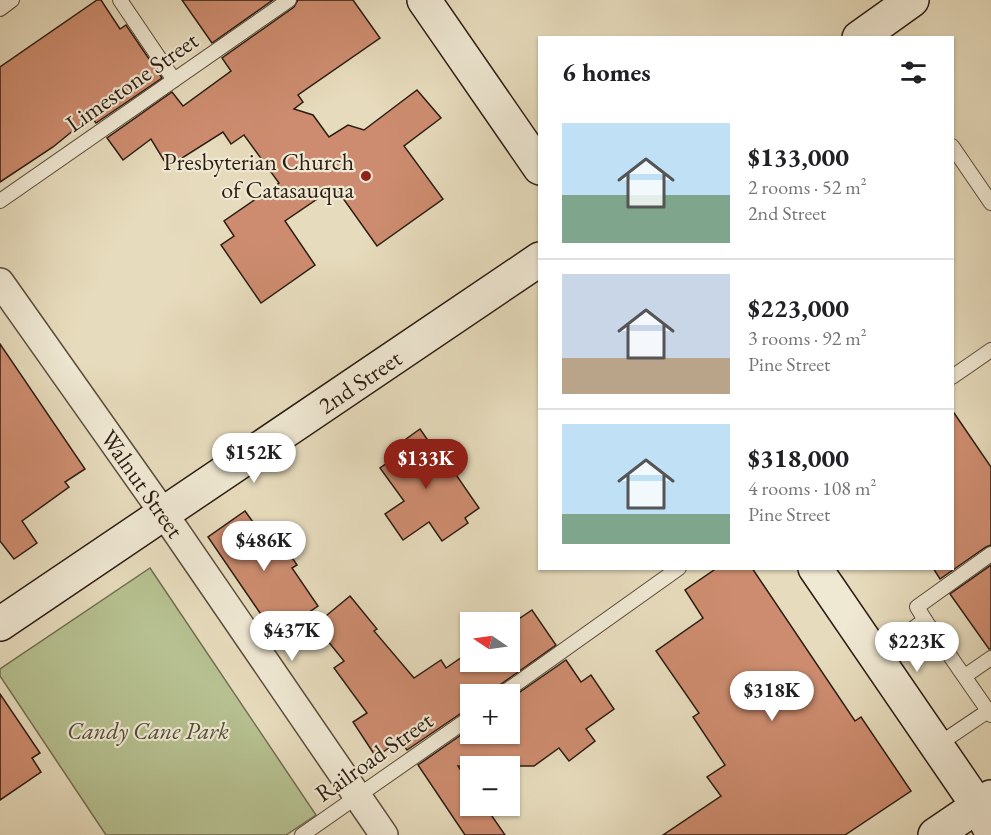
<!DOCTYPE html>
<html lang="en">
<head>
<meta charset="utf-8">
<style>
	body { margin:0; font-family:"EB Garamond",serif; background:#f6f6f6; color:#202124; height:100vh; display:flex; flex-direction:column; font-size:22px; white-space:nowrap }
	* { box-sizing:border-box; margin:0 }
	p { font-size:20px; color:#757577 }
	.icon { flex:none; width:33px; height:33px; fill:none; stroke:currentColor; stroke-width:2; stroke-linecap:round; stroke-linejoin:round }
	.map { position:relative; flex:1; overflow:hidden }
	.panel { position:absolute; left:538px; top:36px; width:416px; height:534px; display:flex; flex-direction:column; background:#fff; border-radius:0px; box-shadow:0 2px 4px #0004 }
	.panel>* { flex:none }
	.needle { width:39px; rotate:283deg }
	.fabs { position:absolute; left:460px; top:612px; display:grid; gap:12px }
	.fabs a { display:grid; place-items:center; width:60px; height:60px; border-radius:0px; background:#fff; box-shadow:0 2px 4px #0004; font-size:30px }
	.price { position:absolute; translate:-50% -51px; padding:0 14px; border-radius:21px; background:#fff; color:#222; font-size:20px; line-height:39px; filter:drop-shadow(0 2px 3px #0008) }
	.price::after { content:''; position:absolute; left:50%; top:36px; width:18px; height:14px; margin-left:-9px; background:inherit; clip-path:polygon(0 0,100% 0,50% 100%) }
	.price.current { background:#8f2418; color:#fff }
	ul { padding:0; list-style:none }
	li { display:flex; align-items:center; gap:18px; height:150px; padding:0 24px }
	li+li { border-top:2px solid #e0e0e0 }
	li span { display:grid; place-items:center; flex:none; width:168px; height:120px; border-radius:0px; color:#555 }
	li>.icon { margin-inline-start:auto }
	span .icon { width:72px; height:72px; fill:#fffc; stroke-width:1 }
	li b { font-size:26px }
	h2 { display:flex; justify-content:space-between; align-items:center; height:72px; padding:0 24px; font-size:26px }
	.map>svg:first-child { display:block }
	.green { fill:#b6c090; stroke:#716e52; stroke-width:1.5 }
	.building { fill:#cd8c6f; stroke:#2c1d13; stroke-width:1.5 }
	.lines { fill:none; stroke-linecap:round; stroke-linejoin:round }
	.lane-casing { stroke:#5a4c3d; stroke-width:16 }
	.street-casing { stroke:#5a4c3d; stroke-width:30 }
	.secondary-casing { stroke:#2c1d13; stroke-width:36 }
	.lane { stroke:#efe8d3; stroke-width:14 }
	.street { stroke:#efe8d3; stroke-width:27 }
	.secondary { stroke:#efe8d3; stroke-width:33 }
	.poi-dot { fill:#8f2418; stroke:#efe8d3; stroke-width:2 }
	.labels { text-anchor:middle; stroke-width:4.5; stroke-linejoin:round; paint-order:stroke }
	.street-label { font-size:24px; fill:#2c1d13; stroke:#efe8d3 }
	.poi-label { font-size:24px; fill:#2c1d13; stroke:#efe8d3; text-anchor:end }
	.park-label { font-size:24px; font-style:italic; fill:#554e38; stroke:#efe8d3 }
</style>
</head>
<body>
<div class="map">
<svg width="991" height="835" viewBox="0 0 991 835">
	<rect width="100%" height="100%" fill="#e6dbbc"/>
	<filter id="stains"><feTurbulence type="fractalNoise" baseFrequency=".00333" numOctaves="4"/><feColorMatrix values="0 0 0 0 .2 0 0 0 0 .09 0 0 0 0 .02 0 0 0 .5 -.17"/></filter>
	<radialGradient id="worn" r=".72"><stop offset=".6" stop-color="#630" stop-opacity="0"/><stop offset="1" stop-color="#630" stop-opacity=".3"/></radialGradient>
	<polygon class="green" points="150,568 316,815 286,835 106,835 0,676 0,669"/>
	<g class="building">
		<polygon points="97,0 101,0 120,29 126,25 162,78 96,123 91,116 53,147 0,182 0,67"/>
		<polygon points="182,0 273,0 212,43"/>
		<polygon points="298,0 353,0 380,38 298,95 303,102 294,109 313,115 329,137 348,125 364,130 417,90 441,118 404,146 443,199 377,246 335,187 285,221 315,265 261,303 221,245 234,236 224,221 279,183 244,135 231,144 223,132 168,167 151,139 123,160 107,138 172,92 183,106 231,71 222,58 294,7"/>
		<polygon points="0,344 85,469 65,482 69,487 22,521 37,543 14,559 0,541"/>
		<polygon points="952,410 991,467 991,545 986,547 940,579 933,568 952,568"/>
		<polygon points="420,429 436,452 439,450 479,508 465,518 468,523 442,541 429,522 403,540 385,514 404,501 380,468 400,454 395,447"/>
		<polygon points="245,511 258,529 275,532 297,565 292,568 318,606 277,634 273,628 271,629 208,537"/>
		<polygon points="991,565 991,649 989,649 950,594"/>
		<polygon points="717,568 752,568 855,721 861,717 911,791 845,835 663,835 721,796 707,777 725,765 693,717 699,713 656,651 703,618 685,590"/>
		<polygon points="350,596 377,629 374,631 414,678 441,660 446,668 471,651 471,662 510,662 510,625 532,610 556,645 497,687 493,694 471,694 471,708 466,710 407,750 400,740 376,757 353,722 367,713 334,668 344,661 315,625"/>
		<polygon points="566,660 581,682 591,675 614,709 586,729 595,741 569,761 559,748 534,766 458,766 471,786 471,806 485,806 505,835 465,835 418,765 471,728 471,734 510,734 510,699"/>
		<polygon points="0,694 40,753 32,758 41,772 0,800"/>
	</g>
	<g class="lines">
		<g class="lane-casing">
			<g id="lane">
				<polyline points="120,0 174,80"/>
				<polyline points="0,9 12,0"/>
				<polyline points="952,146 991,203"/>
				<polyline points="0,201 289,0"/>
				<polyline points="952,377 991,350"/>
				<polyline points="925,620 917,607 991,554"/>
				<polyline points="875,656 925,620 991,715"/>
				<polyline points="965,676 991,658"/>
				<polyline points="502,694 679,568"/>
				<polyline points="936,746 988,711"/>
				<polyline points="302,835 471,717"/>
			</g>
		</g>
		<g class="street-casing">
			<polyline id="street" points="0,282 164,514 384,835"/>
		</g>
		<g class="secondary-casing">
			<g id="secondary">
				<polyline points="424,0 540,168"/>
				<polyline points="859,38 912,0"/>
				<polyline points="815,568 978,806 991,831"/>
				<polyline points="0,624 540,259"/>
				<polyline points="935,835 991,797"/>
			</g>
		</g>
		<use href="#lane" class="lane"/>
		<use href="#street" class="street"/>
		<use href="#secondary" class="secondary"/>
	</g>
	<circle class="poi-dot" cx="366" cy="176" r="6"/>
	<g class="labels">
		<g class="street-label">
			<text transform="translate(132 82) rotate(-35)" y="8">Limestone Street</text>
			<text transform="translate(360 382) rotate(-34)" y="8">2nd Street</text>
			<text transform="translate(142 484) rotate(55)" y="8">Walnut Street</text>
			<text transform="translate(374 757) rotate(-35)" y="8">Railroad Street</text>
		</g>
		<g class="poi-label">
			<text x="354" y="170">Presbyterian Church<tspan x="354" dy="28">of Catasauqua</tspan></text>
		</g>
		<g class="park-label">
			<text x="148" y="739">Candy Cane Park</text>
		</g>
	</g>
	<rect width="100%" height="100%" filter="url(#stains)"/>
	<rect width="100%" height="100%" fill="url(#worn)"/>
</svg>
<div class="fabs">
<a><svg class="needle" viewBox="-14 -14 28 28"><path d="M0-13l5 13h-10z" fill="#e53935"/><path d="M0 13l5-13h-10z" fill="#757577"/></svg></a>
<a>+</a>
<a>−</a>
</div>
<b class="price" style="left:254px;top:484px">$152K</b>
<b class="price current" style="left:426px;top:490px">$133K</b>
<b class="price" style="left:264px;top:572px">$486K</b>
<b class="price" style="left:292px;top:662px">$437K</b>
<b class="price" style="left:917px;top:673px">$223K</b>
<b class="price" style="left:772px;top:722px">$318K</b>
<section class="panel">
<h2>6 homes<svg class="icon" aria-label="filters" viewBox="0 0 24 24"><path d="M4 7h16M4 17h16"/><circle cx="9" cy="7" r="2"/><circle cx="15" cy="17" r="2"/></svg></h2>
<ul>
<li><span style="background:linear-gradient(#bfe0f5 60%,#7fa58c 0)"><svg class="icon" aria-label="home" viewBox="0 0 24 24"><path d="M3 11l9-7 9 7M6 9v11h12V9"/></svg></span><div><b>$133,000</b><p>2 rooms · 52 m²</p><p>2nd Street</p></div></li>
<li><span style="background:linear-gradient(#c9d6e8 70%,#b9a48a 0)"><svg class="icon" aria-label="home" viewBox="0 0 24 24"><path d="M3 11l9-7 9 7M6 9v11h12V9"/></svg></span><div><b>$223,000</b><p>3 rooms · 92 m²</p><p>Pine Street</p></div></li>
<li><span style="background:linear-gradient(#bfe0f5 75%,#7fa58c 0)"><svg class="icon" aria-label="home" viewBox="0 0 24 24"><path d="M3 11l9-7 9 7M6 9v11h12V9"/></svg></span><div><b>$318,000</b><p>4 rooms · 108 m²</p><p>Pine Street</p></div></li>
</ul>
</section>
</div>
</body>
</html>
